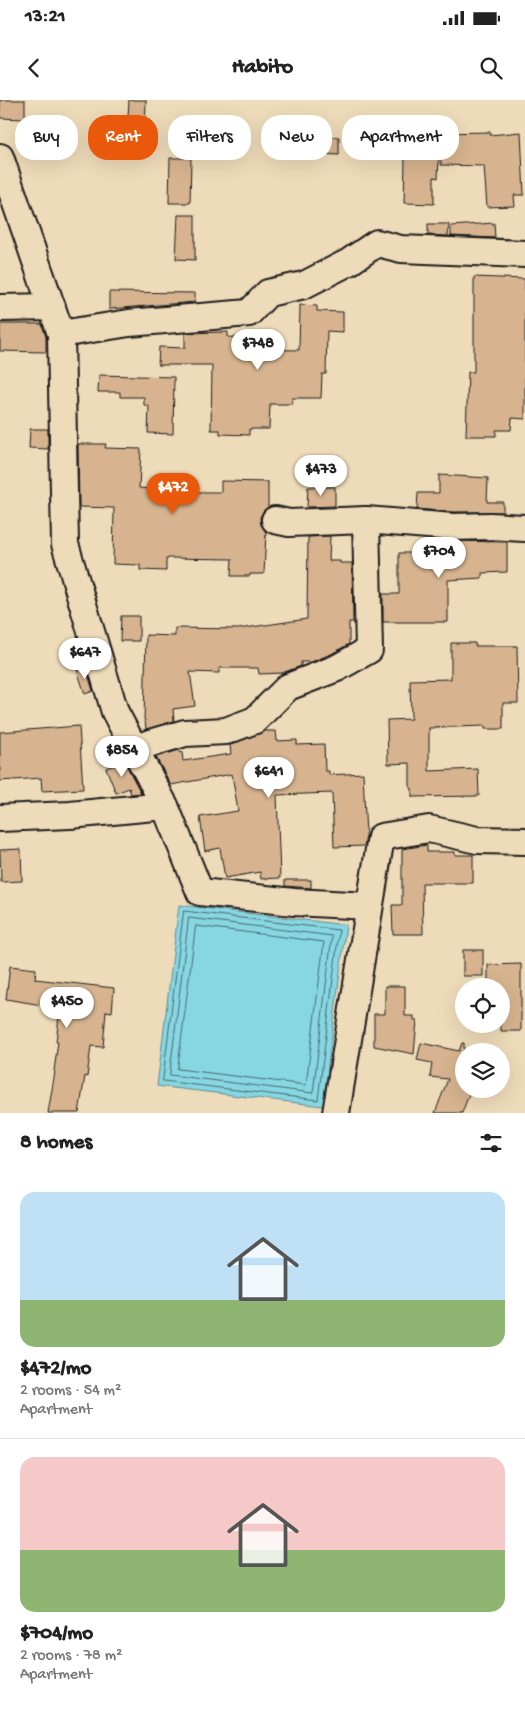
<!DOCTYPE html>
<html lang="en">
<head>
<meta charset="utf-8">
<style>
	body { margin:0; font-family:"Gochi Hand",sans-serif; background:#f6f6f6; color:#222; height:100vh; display:flex; flex-direction:column; font-size:19px; white-space:nowrap }
	* { box-sizing:border-box; margin:0 }
	p { font-size:16px; color:#767676 }
	.icon { flex:none; width:28px; height:28px; fill:none; stroke:currentColor; stroke-width:2; stroke-linecap:round; stroke-linejoin:round }
	.map { position:relative; height:1013px; overflow:hidden }
	.sheet { display:flex; flex-direction:column; background:#fff; flex:1 }
	.sheet>* { flex:none }
	.banner { position:absolute; left:15px; top:15px; width:495px; height:45px; display:flex; gap:10px }
	.buttons { position:absolute; left:455px; top:878px; display:grid; gap:10px }
	.buttons a { display:grid; place-items:center; width:55px; height:55px; border-radius:50%; background:#fff; box-shadow:0 5px 20px #0002; font-size:25px }
	.price { position:absolute; translate:-50% -42px; padding:0 11px; border-radius:18px; background:#fff; color:#222; font-size:16px; line-height:32px; filter:drop-shadow(0 1px 2px #0008) }
	.price::after { content:''; position:absolute; left:50%; top:30px; width:15px; height:11px; margin-left:-8px; background:inherit; clip-path:polygon(0 0,100% 0,50% 100%) }
	.price.active { background:#ea580c; color:#fff }
	ul { padding:0; list-style:none }
	li { display:grid; align-content:center; gap:10px; height:265px; padding:0 20px }
	li+li { border-top:1px solid #e0e0e0 }
	li span { display:grid; place-items:center; height:155px; border-radius:15px; color:#555 }
	li>.icon { margin-inline-start:auto }
	span .icon { width:90px; height:90px; fill:#fffc; stroke-width:1 }
	li b { font-size:21px }
	h2 { display:flex; justify-content:space-between; align-items:center; height:60px; padding:0 20px; font-size:21px }
	.tag { padding:0 18px; border-radius:20px; background:#fff; box-shadow:0 5px 20px #0002; font-size:18px; line-height:45px }
	.tag.active { background:#ea580c; color:#fff }
	.status { display:flex; justify-content:space-between; align-items:center; height:35px; padding:0 25px; background:#fff; direction:ltr }
	.status svg { height:14px; fill:currentColor }
	header { display:flex; justify-content:space-between; align-items:center; height:65px; padding:0 20px; background:#fff; font-size:22px; font-weight:700 }
	.map>svg:first-child { display:block }
	.water { fill:#87d7e3; stroke:#5c8c93 }
	.lines { fill:none; stroke-linecap:round; stroke-linejoin:round }
	.shore { stroke:#47676c; stroke-width:1 }
	.building { fill:#d7b48f; stroke:#1c1c1c }
	.street-casing { stroke:#1c1c1c; stroke-width:30 }
	.street { stroke:#eedbb9; stroke-width:26 }
</style>
</head>
<body>
<div class="status"><b>13:21</b><svg viewBox="0 0 49 12"><path d="M0 12V9h3v3zM5 12V6h3v6zM10 12V3h3v9zM15 12V0h3v12zM26 1h20v11H26zM47 4h2v5h-2z"/></svg></div>
<header><svg class="icon" aria-label="back" viewBox="0 0 24 24"><path d="M15 5l-7 7 7 7"/></svg>Habito<svg class="icon" aria-label="search" viewBox="0 0 24 24"><circle cx="10" cy="10" r="6"/><path d="M15 15l6 6"/></svg></header>
<div class="map">
<svg width="525" height="1013" viewBox="0 0 525 1013">
	<rect width="100%" height="100%" fill="#eedbb9"/>
	<filter id="ink" filterUnits="userSpaceOnUse"><feTurbulence type="fractalNoise" baseFrequency=".02" numOctaves="2"/><feDisplacementMap in="SourceGraphic" scale="10" xChannelSelector="R" yChannelSelector="G"/><feConvolveMatrix kernelMatrix="1 2 1 2 8 2 1 2 1" color-interpolation-filters="sRGB"/></filter>
	<g filter="url(#ink)">
		<polygon class="water" points="179,805 346,825 323,1006 157,986"/>
		<g class="lines">
			<g class="shore">
				<polygon points="184,811 339,830 318,1000 163,981"/>
				<polygon points="189,818 332,836 313,993 170,975"/>
				<polygon points="196,826 324,842 306,985 178,969"/>
			</g>
		</g>
		<g class="building">
			<polygon points="0,0 25,0 25,19 0,18"/>
			<polygon points="129,0 146,0 145,34 127,34"/>
			<polygon points="377,31 405,31 405,56 439,57 438,78 434,77 434,104 404,103 405,58 377,57"/>
			<polygon points="490,32 490,35 521,32 524,95 514,95 515,106 487,107 484,66 441,65 441,33"/>
			<polygon points="320,36 339,37 339,55 320,54"/>
			<polygon points="170,58 191,58 190,103 169,103"/>
			<polygon points="178,115 195,115 195,160 176,159"/>
			<polygon points="494,123 495,138 451,136 451,126"/>
			<polygon points="428,124 449,124 448,136 428,135"/>
			<polygon points="474,177 525,179 525,319 512,318 511,330 496,330 496,336 466,336 468,272 474,272"/>
			<polygon points="109,192 195,193 195,202 109,209"/>
			<polygon points="300,205 317,206 317,211 343,212 343,232 327,231 326,274 322,274 321,298 292,298 292,304 270,304 269,329 249,329 249,335 220,334 220,330 211,330 212,265 158,265 159,247 185,248 185,233 228,232 228,237 244,238 244,249 299,250"/>
			<polygon points="0,224 42,224 46,237 46,252 0,251"/>
			<polygon points="99,275 174,277 173,334 148,333 149,306 144,305 144,297 120,297 120,292 98,292"/>
			<polygon points="30,329 48,329 48,349 29,348"/>
			<polygon points="78,344 106,344 105,348 141,349 139,388 171,391 170,392 221,392 221,381 268,382 268,407 264,410 260,417 261,425 266,432 264,474 250,474 250,476 231,476 232,459 168,458 168,459 166,459 166,471 140,470 140,465 113,464 114,408 79,407"/>
			<polygon points="439,375 488,378 487,402 503,402 503,412 453,412 417,409 418,393 439,393"/>
			<polygon points="308,387 335,387 335,406 307,407"/>
			<polygon points="330,436 329,461 340,461 340,463 352,463 353,522 349,522 349,544 331,554 311,562 301,562 301,566 282,573 259,574 258,568 219,568 219,573 190,572 195,606 173,609 174,621 146,629 145,620 144,620 146,535 175,536 175,528 238,529 307,519 308,437"/>
			<polygon points="445,441 507,442 507,472 482,473 482,478 448,480 448,522 383,522 383,494 399,494 399,453 445,453"/>
			<polygon points="121,516 139,516 139,541 120,541"/>
			<polygon points="451,543 475,543 475,546 517,546 518,603 503,603 503,629 485,629 485,626 429,628 429,671 478,669 479,696 412,697 412,688 410,688 410,663 388,664 387,620 411,619 410,580 451,579"/>
			<polygon points="86,567 93,591 85,594 77,570"/>
			<polygon points="79,626 83,689 42,691 41,678 0,681 0,632"/>
			<polygon points="265,631 276,631 277,641 297,640 297,645 324,644 325,671 329,671 329,675 363,673 366,736 364,746 334,747 332,693 277,695 280,778 261,779 260,772 225,778 220,748 205,751 200,717 238,711 232,674 171,685 156,657 179,650 180,653 182,652 183,661 231,654 230,645"/>
			<polygon points="124,661 141,693 131,694 129,688 116,693 106,668"/>
			<polygon points="427,745 427,752 455,752 455,755 473,755 473,783 422,783 423,834 393,834 392,805 402,805 402,749"/>
			<polygon points="21,749 22,781 1,782 0,750"/>
			<polygon points="285,780 311,780 311,788 285,786"/>
			<rect x="463" y="850" width="20" height="26"/>
			<polygon points="521,864 521,931 501,931 501,886 488,886 488,865"/>
			<polygon points="10,866 36,869 35,879 114,888 112,912 106,911 103,947 91,946 87,977 85,976 79,1013 48,1013 55,972 54,971 58,942 56,942 60,908 6,899"/>
			<polygon points="385,886 405,886 405,916 414,916 414,920 417,920 414,954 374,946 374,914 385,914"/>
			<polygon points="421,943 459,951 462,943 464,943 464,989 471,989 462,1013 435,1013 448,979 430,977 432,963 417,960"/>
		</g>
		<g class="lines">
			<g class="street-casing">
				<g id="street">
					<polyline points="0,57 61,234 65,444 115,612 165,706 200,792 294,802 369,806"/>
					<polyline points="0,208 52,207"/>
					<polyline points="61,234 129,223 249,213 268,193 304,185 349,162 377,143 401,149 525,154"/>
					<polyline points="275,420 289,423 366,420 453,427 490,426 524,428"/>
					<polyline points="134,648 185,633 226,631 255,620 288,587 337,568 369,550 366,420"/>
					<polyline points="0,718 70,715 165,706"/>
					<polyline points="336,1013 381,737 429,729 477,740 525,741"/>
				</g>
			</g>
			<use href="#street" class="street"/>
		</g>
	</g>
</svg>
<div class="buttons">
<a><svg class="icon" aria-label="locate" viewBox="0 0 24 24"><circle cx="12" cy="12" r="6"/><path d="M12 2v4M12 18v4M2 12h4M18 12h4"/></svg></a>
<a><svg class="icon" aria-label="layers" viewBox="0 0 24 24"><path d="M12 4l9 5-9 5-9-5zM3 14l9 5 9-5"/></svg></a>
</div>
<b class="price" style="left:258px;top:271px">$748</b>
<b class="price" style="left:321px;top:397px">$473</b>
<b class="price active" style="left:173px;top:415px">$472</b>
<b class="price" style="left:439px;top:479px">$704</b>
<b class="price" style="left:85px;top:580px">$647</b>
<b class="price" style="left:122px;top:678px">$854</b>
<b class="price" style="left:269px;top:699px">$641</b>
<b class="price" style="left:67px;top:929px">$450</b>
<div class="banner">
<a class="tag">Buy</a>
<a class="tag active">Rent</a>
<a class="tag">Filters</a>
<a class="tag">New</a>
<a class="tag">Apartment</a>
</div>
</div>
<section class="sheet">
<h2>8 homes<svg class="icon" aria-label="filters" viewBox="0 0 24 24"><path d="M4 7h16M4 17h16"/><circle cx="9" cy="7" r="2"/><circle cx="15" cy="17" r="2"/></svg></h2>
<ul>
<li><span style="background:linear-gradient(#bfe0f5 70%,#8fb573 0)"><svg class="icon" aria-label="home" viewBox="0 0 24 24"><path d="M3 11l9-7 9 7M6 9v11h12V9"/></svg></span><div><b>$472/mo</b><p>2 rooms · 54 m²</p><p>Apartment</p></div></li>
<li><span style="background:linear-gradient(#f6c9c9 60%,#8fb573 0)"><svg class="icon" aria-label="home" viewBox="0 0 24 24"><path d="M3 11l9-7 9 7M6 9v11h12V9"/></svg></span><div><b>$704/mo</b><p>2 rooms · 78 m²</p><p>Apartment</p></div></li>
</ul>
</section>
</body>
</html>
